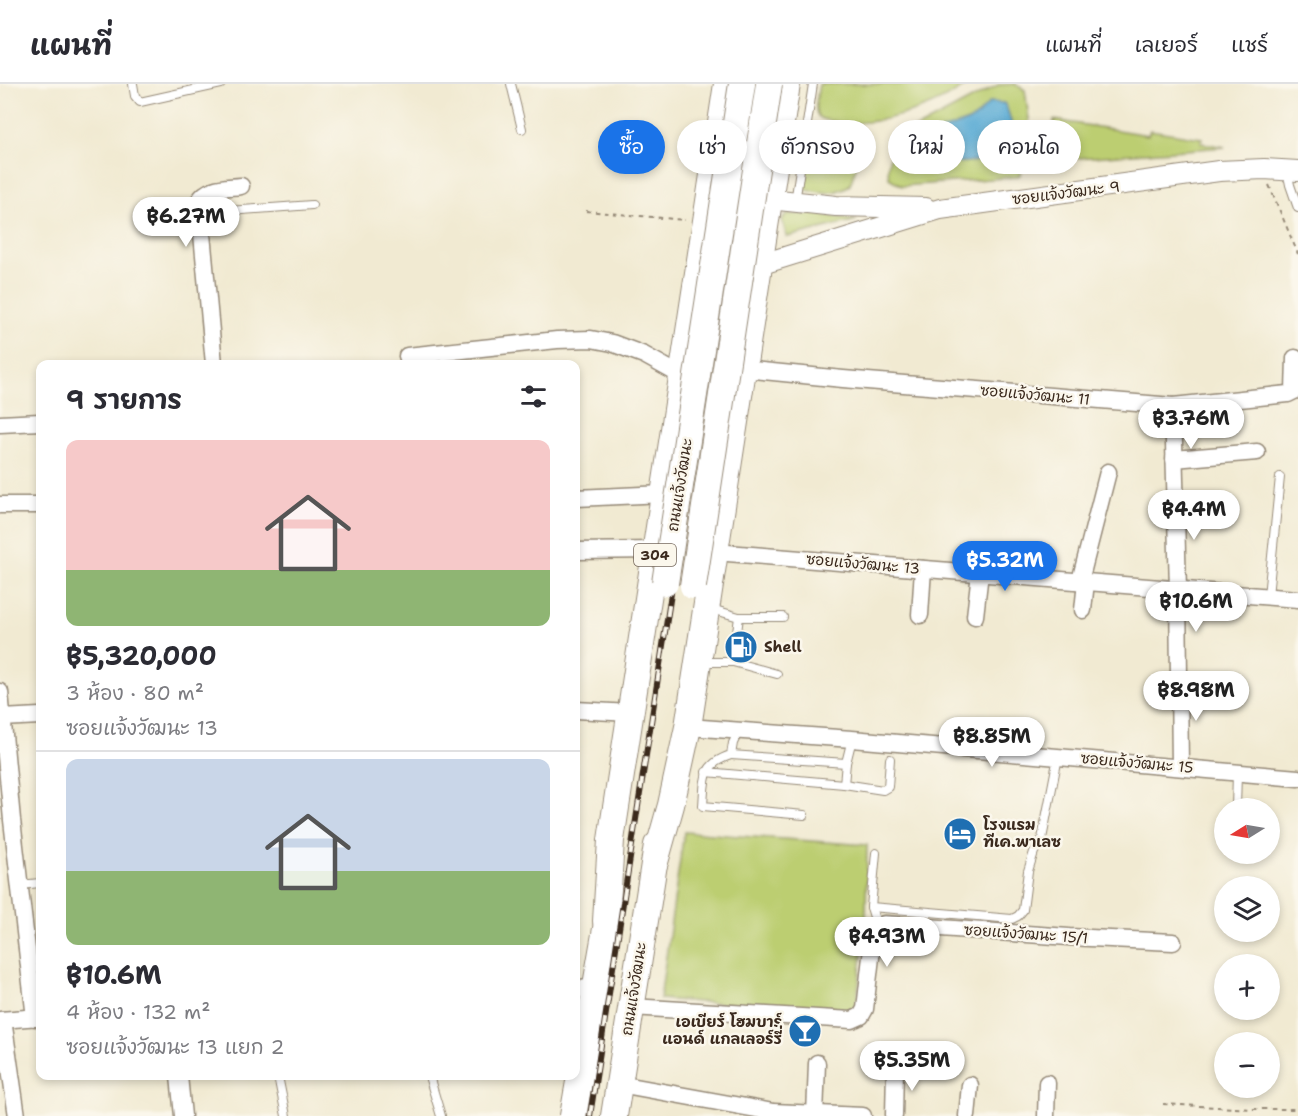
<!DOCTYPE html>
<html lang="th">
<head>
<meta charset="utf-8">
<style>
	body { margin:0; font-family:"Shantell Sans","Playpen Sans Thai",sans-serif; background:#f7f7f7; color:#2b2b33; height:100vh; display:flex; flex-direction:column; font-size:22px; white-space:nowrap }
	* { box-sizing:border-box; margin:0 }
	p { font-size:20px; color:#7c7c81 }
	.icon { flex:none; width:33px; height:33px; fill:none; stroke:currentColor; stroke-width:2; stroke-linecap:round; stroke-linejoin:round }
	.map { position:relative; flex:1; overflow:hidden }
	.side { position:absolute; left:36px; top:276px; width:544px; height:720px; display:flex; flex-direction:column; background:#fff; border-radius:12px; box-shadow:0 3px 9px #0003 }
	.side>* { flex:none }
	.hud { position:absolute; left:598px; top:36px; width:570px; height:54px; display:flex; gap:12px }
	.needle { width:39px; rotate:259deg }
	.fabs { position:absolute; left:1214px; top:714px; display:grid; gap:12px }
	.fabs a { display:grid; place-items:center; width:66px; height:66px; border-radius:50%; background:#fff; box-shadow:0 3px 9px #0003; font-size:30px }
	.price { position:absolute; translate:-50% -51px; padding:0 14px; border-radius:21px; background:#fff; color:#222; font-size:20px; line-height:39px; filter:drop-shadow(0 2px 3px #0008) }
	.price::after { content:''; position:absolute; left:50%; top:36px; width:18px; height:14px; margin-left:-9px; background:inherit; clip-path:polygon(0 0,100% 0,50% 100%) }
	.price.current { background:#1a73e8; color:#fff }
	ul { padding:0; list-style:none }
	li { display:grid; align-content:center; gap:12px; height:318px; padding:0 30px }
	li+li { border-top:2px solid #e1e1e2 }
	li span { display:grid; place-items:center; height:186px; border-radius:12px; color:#555 }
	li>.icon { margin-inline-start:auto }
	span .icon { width:108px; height:108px; fill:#fffc; stroke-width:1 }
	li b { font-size:26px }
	h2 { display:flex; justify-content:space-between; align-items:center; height:72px; padding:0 30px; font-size:26px }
	.chip { padding:0 21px; border-radius:27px; background:#fff; box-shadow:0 3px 9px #0003; font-size:21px; line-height:54px }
	.chip.current { background:#1a73e8; color:#fff }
	header { display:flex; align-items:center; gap:36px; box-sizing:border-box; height:84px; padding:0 30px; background:#fff; border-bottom:2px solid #e1e1e2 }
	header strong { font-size:28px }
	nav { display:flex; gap:33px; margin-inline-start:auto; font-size:21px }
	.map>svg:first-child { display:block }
	.green { fill:#bcce71; stroke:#7c7c48; stroke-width:1.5 }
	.water { fill:#59aad4; stroke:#4a6a79; stroke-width:1.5 }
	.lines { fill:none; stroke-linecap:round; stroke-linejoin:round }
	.service-casing { stroke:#968a78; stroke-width:10 }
	.minor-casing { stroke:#968a78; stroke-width:19 }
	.tertiary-casing { stroke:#968a78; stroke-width:22 }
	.primary-casing { stroke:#968a78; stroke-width:28 }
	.path { stroke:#968a78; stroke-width:2; stroke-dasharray:4.5 4.5; stroke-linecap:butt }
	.service { stroke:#fff; stroke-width:8 }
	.minor { stroke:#fff; stroke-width:16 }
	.tertiary { stroke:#fff; stroke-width:20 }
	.primary { stroke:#fff; stroke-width:26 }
	.rail-casing { stroke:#3b2a1e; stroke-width:6 }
	.rail { stroke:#fbf7ec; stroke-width:4; stroke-dasharray:11; stroke-linecap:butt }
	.primary-bridge-casing { stroke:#968a78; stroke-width:28; stroke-linecap:butt }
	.primary-bridge { stroke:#fff; stroke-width:26 }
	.labels { text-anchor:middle; stroke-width:5; stroke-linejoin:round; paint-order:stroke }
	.shield { fill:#fbf7ec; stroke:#75685c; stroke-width:1.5 }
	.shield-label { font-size:14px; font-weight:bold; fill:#3b2a1e }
	.street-label { font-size:15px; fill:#3b2a1e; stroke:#fbf7ec }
	.poi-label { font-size:15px; font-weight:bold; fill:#3b2a1e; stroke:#fbf7ec; text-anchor:start }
</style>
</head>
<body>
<header>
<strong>แผนที่</strong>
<nav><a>แผนที่</a><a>เลเยอร์</a><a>แชร์</a></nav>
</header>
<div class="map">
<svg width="1298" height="1032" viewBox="0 0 1298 1032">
	<rect width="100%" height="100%" fill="#fbf7ec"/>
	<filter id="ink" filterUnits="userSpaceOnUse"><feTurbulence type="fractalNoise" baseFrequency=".0167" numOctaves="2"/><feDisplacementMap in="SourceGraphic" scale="12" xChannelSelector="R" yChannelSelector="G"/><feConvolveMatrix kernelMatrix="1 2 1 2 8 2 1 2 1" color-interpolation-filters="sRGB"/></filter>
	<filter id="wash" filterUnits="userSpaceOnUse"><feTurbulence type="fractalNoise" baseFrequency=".008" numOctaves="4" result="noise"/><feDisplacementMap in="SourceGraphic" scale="24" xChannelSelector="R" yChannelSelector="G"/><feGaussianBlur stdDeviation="1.35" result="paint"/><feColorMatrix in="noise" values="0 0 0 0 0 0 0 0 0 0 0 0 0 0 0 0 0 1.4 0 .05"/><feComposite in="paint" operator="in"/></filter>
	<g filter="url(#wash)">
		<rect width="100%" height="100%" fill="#f1ead2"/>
		<g class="green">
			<path d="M819,0H967C935,25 871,45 831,37C826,36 821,36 818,32C813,24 818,9 819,0Z"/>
			<path d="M1015,0L1025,6L1029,36L1020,91L1015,93L902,102L889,94C886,77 891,67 900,53L998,1Z"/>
			<polygon points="1054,36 1148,51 1150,46 1202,54 1201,59 1225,63 1053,76"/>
			<path d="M812,46L867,51L850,101C833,111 825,109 806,106L803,99L810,52Z"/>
			<polygon points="792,130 817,130 857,136 787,153 782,136 786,131"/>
			<polygon points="684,748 867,761 866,835 856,926 847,929 660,915"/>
		</g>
		<path class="water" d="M990,18L1004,19C1010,27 1016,58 1015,68L1009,75L909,82C903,48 952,46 973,35C979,32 984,23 990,18Z"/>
	</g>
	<g filter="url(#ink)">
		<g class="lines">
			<g class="service-casing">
				<g id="service">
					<polyline points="133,0 135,12 140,18 221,0"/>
					<polyline points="511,0 522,45"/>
					<polyline points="1287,86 1290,101 1298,124"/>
					<polyline points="795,118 813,0"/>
					<polyline points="200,129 312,121"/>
					<polyline points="1268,512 1280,393"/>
					<polyline points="708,524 739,533 783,533"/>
					<polyline points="739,533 733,578 777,590"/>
					<polyline points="700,578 733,578"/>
					<path d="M739,647L733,659L731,671C702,680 705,695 703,722L804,731"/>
					<polyline points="731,671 846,679"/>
					<polyline points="706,688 844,700 883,706 888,703 890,675"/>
					<polyline points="844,700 846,679 852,655"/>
					<polyline points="1236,724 1237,689"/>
					<polyline points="876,769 871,823 877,843"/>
					<polyline points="20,801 40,799"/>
					<polyline points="871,823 1012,835 1018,832 1023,826 1028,787 1034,768 1042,755 1058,673"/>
					<polyline points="278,992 286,1032"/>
					<polyline points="429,992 441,1032"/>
				</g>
			</g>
			<g class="minor-casing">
				<g id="minor">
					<polyline points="407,272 557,256 591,255 612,259 644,271 682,292"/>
					<path d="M214,280L199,117C208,102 225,104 241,102"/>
					<polyline points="743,285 843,295 1173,322 1288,310 1294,307 1295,274"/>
					<polyline points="1173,322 1178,505 1180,683"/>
					<polyline points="0,340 40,338"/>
					<polyline points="1174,375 1257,368"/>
					<polyline points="576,414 664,410"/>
					<polyline points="0,421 40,421"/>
					<polyline points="576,467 656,466"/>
					<polyline points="715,468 1298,515"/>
					<polyline points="1080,497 1108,388"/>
					<polyline points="1083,526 1086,498"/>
					<polyline points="920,531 923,485"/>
					<polyline points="975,532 980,489"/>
					<polyline points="0,608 12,736 35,934"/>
					<polyline points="576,626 630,629"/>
					<polyline points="2,634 40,632"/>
					<polyline points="688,643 852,655 1298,694"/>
					<polyline points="576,905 595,904"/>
					<polyline points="631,923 852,936 861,932 865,925 873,856 877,843 884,840 1069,853 1173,858"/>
					<polyline points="0,936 40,933"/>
					<polyline points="3,936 17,1032"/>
					<polyline points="179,992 183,1032"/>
					<polyline points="619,1000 773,1028 863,1032"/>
					<polyline points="815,1032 817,979"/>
					<polyline points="894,1032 895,984"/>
					<polyline points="967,1032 970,1001"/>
					<polyline points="1046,1032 1047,999"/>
				</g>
			</g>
			<g class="tertiary-casing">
				<g id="tertiary">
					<polyline points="769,115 836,122 926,124"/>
					<polyline points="759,181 940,125 1219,87 1264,85 1298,87"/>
				</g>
			</g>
			<g class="primary-casing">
				<g id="primary">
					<polyline points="655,778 671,721 688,643 787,0"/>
					<polyline points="606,837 611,756 727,0"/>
					<polyline points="573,1032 610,822"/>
					<polyline points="614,1032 657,761"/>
				</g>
			</g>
			<g class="path">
				<polyline points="1269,101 1298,170"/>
				<polyline points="586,127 685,136"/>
				<polyline points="1163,1020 1255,1025 1298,1025"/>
			</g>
			<use href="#service" class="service"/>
			<use href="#minor" class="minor"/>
			<use href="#tertiary" class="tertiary"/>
			<use href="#primary" class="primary"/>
			<g class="rail-casing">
				<polyline id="rail" points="590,1032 750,0"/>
			</g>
			<use href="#rail" class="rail"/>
			<g class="primary-bridge-casing">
				<g id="primary-bridge">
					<polyline points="665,499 742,0"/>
					<polyline points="693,502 769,0"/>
				</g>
			</g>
			<use href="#primary-bridge" class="primary-bridge"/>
		</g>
	</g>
	<defs>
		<g id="fuel-disc" transform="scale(1.725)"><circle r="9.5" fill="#1f6fb2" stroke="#fbf7ec"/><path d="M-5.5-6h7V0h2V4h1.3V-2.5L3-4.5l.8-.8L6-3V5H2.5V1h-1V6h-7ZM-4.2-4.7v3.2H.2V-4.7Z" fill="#fff"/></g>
		<g id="hotel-disc" transform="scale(1.725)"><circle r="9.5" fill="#1f6fb2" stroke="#fbf7ec"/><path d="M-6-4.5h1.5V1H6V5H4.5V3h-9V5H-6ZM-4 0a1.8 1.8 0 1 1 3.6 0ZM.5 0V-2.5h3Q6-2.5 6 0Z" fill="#fff"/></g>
		<g id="bar-disc" transform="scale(1.725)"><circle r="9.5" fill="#1f6fb2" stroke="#fbf7ec"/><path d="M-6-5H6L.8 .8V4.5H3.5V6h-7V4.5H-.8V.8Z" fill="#fff"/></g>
	</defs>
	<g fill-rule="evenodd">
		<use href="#fuel-disc" x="741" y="563"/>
		<use href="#hotel-disc" x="960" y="750"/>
		<use href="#bar-disc" x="805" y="947"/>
	</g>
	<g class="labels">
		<rect class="shield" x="634" y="460" width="42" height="22" rx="4.5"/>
		<g class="shield-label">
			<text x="655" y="476">304</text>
		</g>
		<g class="street-label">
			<text transform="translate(1066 109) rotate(-7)" y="5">ซอยแจ้งวัฒนะ 9</text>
			<text transform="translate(1035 311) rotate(5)" y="5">ซอยแจ้งวัฒนะ 11</text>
			<text transform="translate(680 401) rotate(-81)" y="5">ถนนแจ้งวัฒนะ</text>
			<text transform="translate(863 480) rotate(5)" y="5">ซอยแจ้งวัฒนะ 13</text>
			<text transform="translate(1137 679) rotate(5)" y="5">ซอยแจ้งวัฒนะ 15</text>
			<text transform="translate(1026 850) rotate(4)" y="5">ซอยแจ้งวัฒนะ 15/1</text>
			<text transform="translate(634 905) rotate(-81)" y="5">ถนนแจ้งวัฒนะ</text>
		</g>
		<g class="poi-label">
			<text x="764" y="568">Shell</text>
			<text x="983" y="746">โรงแรม<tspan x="983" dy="17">ทีเค.พาเลซ</tspan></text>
			<text x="782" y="943" text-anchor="end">เอเบียร์ โฮมบาร์<tspan x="782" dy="17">แอนด์ แกลเลอร์รี่</tspan></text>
		</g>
	</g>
</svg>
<div class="fabs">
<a><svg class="needle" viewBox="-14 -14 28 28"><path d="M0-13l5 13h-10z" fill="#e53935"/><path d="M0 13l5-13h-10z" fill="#7c7c81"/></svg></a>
<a><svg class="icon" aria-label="layers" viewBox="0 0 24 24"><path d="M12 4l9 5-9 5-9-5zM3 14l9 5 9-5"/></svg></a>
<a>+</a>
<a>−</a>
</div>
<b class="price" style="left:186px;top:164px">฿6.27M</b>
<b class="price" style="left:1191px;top:366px">฿3.76M</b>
<b class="price" style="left:1194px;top:457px">฿4.4M</b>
<b class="price current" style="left:1005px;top:508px">฿5.32M</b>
<b class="price" style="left:1196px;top:549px">฿10.6M</b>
<b class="price" style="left:1196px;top:638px">฿8.98M</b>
<b class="price" style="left:992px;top:684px">฿8.85M</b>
<b class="price" style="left:887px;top:884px">฿4.93M</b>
<b class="price" style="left:912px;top:1008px">฿5.35M</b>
<div class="hud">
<a class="chip current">ซื้อ</a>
<a class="chip">เช่า</a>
<a class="chip">ตัวกรอง</a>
<a class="chip">ใหม่</a>
<a class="chip">คอนโด</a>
</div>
<section class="side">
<h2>9 รายการ<svg class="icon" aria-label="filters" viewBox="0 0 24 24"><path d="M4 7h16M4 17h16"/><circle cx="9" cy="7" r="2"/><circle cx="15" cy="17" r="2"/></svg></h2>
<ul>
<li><span style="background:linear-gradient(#f6c9c9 70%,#8fb573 0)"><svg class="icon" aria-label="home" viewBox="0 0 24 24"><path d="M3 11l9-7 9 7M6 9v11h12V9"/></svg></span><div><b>฿5,320,000</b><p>3 ห้อง · 80 m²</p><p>ซอยแจ้งวัฒนะ 13</p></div></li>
<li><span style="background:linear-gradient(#c9d6e8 60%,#8fb573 0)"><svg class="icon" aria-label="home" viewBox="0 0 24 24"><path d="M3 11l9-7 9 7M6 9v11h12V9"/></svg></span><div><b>฿10.6M</b><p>4 ห้อง · 132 m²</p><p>ซอยแจ้งวัฒนะ 13 แยก 2</p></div></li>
</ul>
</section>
</div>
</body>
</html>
